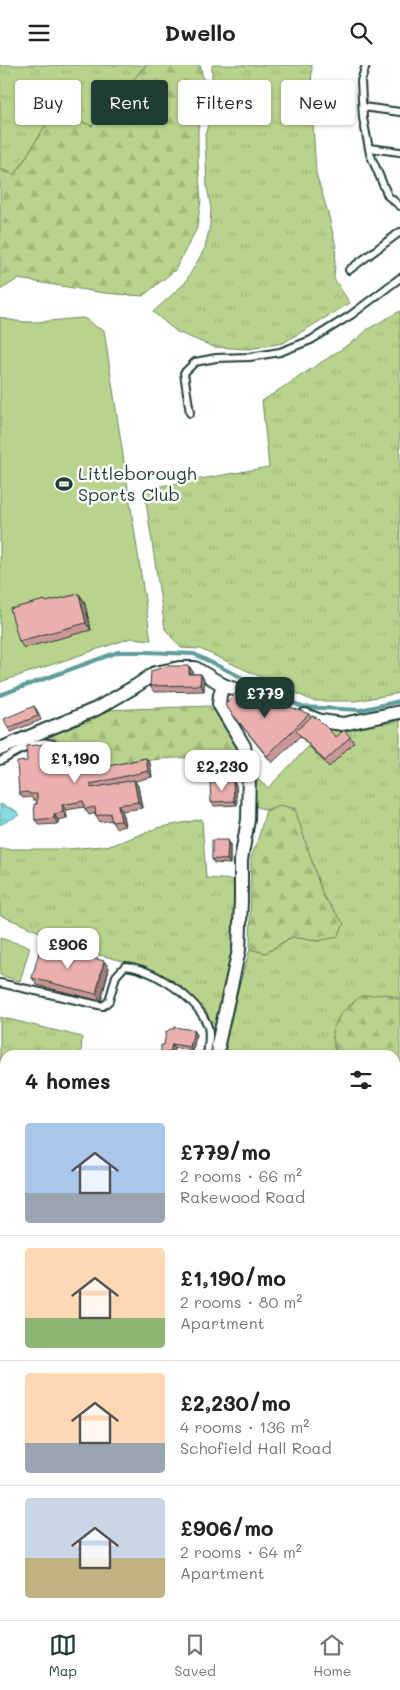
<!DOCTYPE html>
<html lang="en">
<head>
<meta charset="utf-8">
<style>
	body { margin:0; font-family:Mali,sans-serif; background:#f2f2f2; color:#222; height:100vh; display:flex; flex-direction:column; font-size:19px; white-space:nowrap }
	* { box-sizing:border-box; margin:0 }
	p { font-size:16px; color:#767676 }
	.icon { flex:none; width:28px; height:28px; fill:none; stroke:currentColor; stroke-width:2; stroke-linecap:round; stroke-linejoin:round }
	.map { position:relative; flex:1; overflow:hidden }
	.details { position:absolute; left:0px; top:985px; width:400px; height:570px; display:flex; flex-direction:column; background:#fff; border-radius:15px 15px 0 0; box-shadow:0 1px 4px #0004 }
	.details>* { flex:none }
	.guide { position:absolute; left:15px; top:15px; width:370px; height:45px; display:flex; gap:10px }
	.price { position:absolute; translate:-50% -42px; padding:0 11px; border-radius:10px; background:#fff; color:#222; font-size:16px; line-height:32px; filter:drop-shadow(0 1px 2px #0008) }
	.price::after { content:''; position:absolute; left:50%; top:30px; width:15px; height:11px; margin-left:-8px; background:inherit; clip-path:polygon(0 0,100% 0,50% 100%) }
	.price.on { background:#1f3d34; color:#fff }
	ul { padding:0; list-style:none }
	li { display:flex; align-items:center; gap:15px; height:125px; padding:0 25px }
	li+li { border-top:1px solid #e0e0e0 }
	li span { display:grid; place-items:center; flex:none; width:140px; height:100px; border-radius:5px; color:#555 }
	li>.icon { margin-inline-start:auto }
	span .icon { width:60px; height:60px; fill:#fffc; stroke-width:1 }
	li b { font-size:21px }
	h2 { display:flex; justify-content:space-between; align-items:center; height:60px; padding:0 25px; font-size:21px }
	.chip { padding:0 18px; border-radius:5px; background:#fff; box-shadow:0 1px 4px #0004; font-size:18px; line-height:45px }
	.chip.on { background:#1f3d34; color:#fff }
	header { display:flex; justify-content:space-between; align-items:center; height:65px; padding:0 25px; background:#fff; font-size:22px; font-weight:700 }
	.dock { display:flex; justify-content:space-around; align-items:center; height:70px; border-top:1px solid #e0e0e0; background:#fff; font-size:14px; color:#767676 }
	.dock a { display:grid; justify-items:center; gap:2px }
	.dock .on { color:#1f3d34 }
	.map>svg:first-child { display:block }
	.grass { fill:url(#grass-tufts); stroke:#6c8860 }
	.forest { fill:url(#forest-firs); stroke:#6c8860 }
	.pitch { fill:#b8d38b; stroke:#6c8860 }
	.water { fill:url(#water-waves); stroke:#5f9c9c }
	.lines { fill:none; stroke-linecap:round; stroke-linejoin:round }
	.stream { stroke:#5f9c9c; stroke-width:4 }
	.service-casing { stroke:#1f3d34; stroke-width:10 }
	.minor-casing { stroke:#1f3d34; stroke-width:16 }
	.service { stroke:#fff; stroke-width:6 }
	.minor { stroke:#fff; stroke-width:12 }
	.wall { fill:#ca9796; stroke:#1f3d34 }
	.shaded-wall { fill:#a47b7a; stroke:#1f3d34 }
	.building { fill:#ebb0ae; stroke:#1f3d34 }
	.labels { text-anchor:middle; stroke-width:5; stroke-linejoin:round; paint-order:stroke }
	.poi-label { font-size:18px; fill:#1f3d34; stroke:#fff; text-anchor:start }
</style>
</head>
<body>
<header><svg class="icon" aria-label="menu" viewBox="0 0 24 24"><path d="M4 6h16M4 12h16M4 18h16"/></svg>Dwello<svg class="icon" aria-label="search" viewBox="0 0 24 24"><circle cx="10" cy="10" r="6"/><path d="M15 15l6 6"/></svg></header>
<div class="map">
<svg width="400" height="1555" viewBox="0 0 400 1555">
	<defs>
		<pattern id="grass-tufts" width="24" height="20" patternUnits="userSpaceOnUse" patternTransform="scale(1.25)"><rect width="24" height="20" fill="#b8d38b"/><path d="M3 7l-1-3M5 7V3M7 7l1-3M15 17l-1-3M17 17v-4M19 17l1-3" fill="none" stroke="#9eb679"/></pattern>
		<pattern id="forest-firs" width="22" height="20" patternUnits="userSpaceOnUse" patternTransform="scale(1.25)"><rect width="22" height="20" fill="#b8d38b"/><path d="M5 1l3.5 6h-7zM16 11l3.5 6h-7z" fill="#9eb679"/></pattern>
		<pattern id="water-waves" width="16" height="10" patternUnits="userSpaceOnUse" patternTransform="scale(1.25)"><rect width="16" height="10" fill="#89dbe2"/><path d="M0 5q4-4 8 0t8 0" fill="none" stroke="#76bdc2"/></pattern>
	</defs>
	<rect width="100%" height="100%" fill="#fff"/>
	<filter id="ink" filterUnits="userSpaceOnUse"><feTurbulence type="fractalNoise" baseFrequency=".02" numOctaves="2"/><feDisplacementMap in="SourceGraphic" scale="10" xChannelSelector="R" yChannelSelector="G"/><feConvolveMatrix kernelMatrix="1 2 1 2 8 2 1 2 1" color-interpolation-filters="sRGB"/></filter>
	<g filter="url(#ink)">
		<g class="grass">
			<polygon points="0,0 146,0 92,61 55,45 15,110 0,104"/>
			<polygon points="212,0 312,0 311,27 316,108 328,148 336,182 334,214 350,238 283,278 249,284 214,282 177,267 153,247 185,218 205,183 210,160 211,143 207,122 205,70 212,48"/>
			<polygon points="400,246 400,628 356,636 313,636 200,584 181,583 165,564 144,424 269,402 262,336 357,274 368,264"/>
			<polygon points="400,654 400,935 387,929 332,966 336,990 227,990 225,969 250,884 266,888 292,872 318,876 344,859 323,831 295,744 280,740 266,745 255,741 251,718 255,712 268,723 309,681 329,701 354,677 340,678 326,663 350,663 372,658 387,659"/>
			<polygon points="202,754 206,813 236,815 235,882 213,990 207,947 185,929 158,909 119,895 84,886 0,850 0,784 69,784 113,780 157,763"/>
			<polygon points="0,952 82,972 81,990 5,990 5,1550 395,1550 395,1040 400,1042 400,1555 0,1555"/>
		</g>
		<g class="forest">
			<polygon points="146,0 200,0 204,17 198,65 198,98 201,135 197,163 175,205 143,231 104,228 18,214 0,225 0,104 15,110 55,45 92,61"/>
			<path d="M209,641C234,664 240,687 243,719L236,711L230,701C212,697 195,692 177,693C147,693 118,703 90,709C77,693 65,677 46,669L107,645Z"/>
			<polygon points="280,740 295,744 323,831 344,859 337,872 318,876 291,872 266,888 250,884 251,793 259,771 266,745"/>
			<polygon points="387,929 400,935 400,1042 395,1040 395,990 336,990 332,966 341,948 361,931"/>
		</g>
		<g class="pitch">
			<path d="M0,252C27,262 56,254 84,253L98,263L104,265L151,575L131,573L0,617Z"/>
			<polygon points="0,873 30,882 20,916 0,910"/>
		</g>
		<polygon class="water" points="0,739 15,745 19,750 0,760"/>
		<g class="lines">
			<polyline class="stream" points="0,630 118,587 146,587 194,589 302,642 360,645 400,636"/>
			<g class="service-casing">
				<g id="service">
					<polyline points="366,0 361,16 363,53 370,89 388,131 400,141"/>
					<polyline points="363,42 400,47"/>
					<polyline points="369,83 400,87"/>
					<polyline points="349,205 400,167"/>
					<polyline points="190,348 184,308 195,297 216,293 250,292 280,287 311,275 351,250 400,213"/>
					<path d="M0,696C13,690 36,674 50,678C55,679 59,685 62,689"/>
					<path d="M0,918L103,941L109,936L116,911L125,901C153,904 196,932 207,959C211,968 208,980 207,990"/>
				</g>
			</g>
			<g class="minor-casing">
				<g id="minor">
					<polyline points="305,650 321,656 343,659 400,647"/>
					<polyline points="0,684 96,644 136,621 155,608 179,603 195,603 223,620 265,635"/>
					<polyline points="219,990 218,979 239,885 241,836 241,795 248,755 249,707 244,681 219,639 220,630 223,620"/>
				</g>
			</g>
			<use href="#service" class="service"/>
			<use href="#minor" class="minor"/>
		</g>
		<g class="wall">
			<polygon points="79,529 84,536 91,565 24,583 19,576 47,537"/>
			<polygon points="189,601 193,607 193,609 201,609 204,615 204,626 154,627 150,621"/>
			<polygon points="246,634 309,649 311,652 336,672 350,672 354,677 329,702 300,671 272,698 225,640"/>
			<polygon points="34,641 37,645 41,655 11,667 8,663"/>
			<polygon points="48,679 52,685 52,689 73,691 76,709 146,693 150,698 152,712 135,716 138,721 142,743 122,746 125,761 116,763 112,757 112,755 100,757 96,751 96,748 89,750 85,744 84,742 66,745 67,753 58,755 58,759 39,760 35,755 37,735 33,735 31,732 23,733 19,728"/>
			<polygon points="233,716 236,720 237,740 214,741 211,737"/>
			<polygon points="228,775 230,779 230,799 214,798 212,794"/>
			<polygon points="104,896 109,903 101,936 37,920 32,913"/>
			<polygon points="194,965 196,969 193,986 174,983 173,989 178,990 162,990 161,988 164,980"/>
		</g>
		<g class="shaded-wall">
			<polygon points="79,529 84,536 91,565 86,558"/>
			<polygon points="189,601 193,607 193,615 189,609"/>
			<polygon points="201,609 204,615 204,626 200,620"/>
			<polygon points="48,679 52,685 53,696 49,690"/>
			<polygon points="69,685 73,691 77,715 73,709"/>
			<polygon points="146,693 150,698 152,712 148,706"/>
			<polygon points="134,715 138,721 142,743 138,737"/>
			<polygon points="233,716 236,720 237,740 234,736"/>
			<polygon points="62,740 66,745 67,753 63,747"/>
			<polygon points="118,740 122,746 125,761 121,756"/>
			<polygon points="54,749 58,755 58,759 54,753"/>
			<polygon points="228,775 230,779 230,799 227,795"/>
			<polygon points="104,896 109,903 101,936 96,929"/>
			<polygon points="194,965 196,969 193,986 190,982"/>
			<polygon points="172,979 174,983 173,990 172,990 170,988"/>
		</g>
		<g class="building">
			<polygon points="79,529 86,558 19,576 10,544 45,535 46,537"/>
			<polygon points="168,601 189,601 189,609 201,609 200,620 150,621 151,606"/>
			<polygon points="239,624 246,634 251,628 309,649 267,691 225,640"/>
			<polygon points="34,641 38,651 8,663 4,654"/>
			<polygon points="312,651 317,653 336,672 344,665 350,672 325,696 296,666"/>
			<polygon points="48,679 49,690 69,685 73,709 146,693 148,706 91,719 91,723 134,715 138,737 118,740 121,756 112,757 110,748 96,751 95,742 85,744 83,736 62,740 63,747 54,749 54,753 35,755 34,739 37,739 37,729 29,729 28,727 19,728 17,697 27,696 26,681"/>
			<polygon points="233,716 234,736 211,737 210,718"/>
			<polygon points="212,775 228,775 227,795 212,794"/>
			<polygon points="41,880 104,896 96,929 32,913"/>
			<polygon points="174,962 194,965 190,982 172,979 170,988 161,988 161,980 164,980 166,967 170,964 174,964"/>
		</g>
	</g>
	<defs>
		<g id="stadium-bare" transform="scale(1.35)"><path d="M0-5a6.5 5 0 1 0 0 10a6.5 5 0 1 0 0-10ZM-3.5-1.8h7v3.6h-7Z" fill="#1f3d34" stroke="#fff" stroke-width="2.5" paint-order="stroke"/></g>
	</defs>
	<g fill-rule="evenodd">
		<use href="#stadium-bare" x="64" y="419"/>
	</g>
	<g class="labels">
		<g class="poi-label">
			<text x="78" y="415">Littleborough<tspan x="78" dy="21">Sports Club</tspan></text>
		</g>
	</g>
</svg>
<b class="price on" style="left:265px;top:654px">£779</b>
<b class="price" style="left:75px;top:719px">£1,190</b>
<b class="price" style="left:222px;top:727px">£2,230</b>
<b class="price" style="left:68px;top:905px">£906</b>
<div class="guide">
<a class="chip">Buy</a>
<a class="chip on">Rent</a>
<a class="chip">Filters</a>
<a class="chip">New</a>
</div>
<section class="details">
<h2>4 homes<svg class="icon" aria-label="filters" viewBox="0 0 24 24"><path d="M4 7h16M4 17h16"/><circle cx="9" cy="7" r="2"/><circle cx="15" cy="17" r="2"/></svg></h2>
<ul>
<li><span style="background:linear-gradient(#a9c7e8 70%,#9aa5b1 0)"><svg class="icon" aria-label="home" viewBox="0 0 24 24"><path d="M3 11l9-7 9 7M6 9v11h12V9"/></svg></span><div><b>£779/mo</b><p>2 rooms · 66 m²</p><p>Rakewood Road</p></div></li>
<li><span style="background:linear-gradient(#ffd9b3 70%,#8fb573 0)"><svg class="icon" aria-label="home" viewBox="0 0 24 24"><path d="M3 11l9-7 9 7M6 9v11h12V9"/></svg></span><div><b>£1,190/mo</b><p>2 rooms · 80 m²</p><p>Apartment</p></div></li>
<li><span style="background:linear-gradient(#ffd9b3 70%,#9aa5b1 0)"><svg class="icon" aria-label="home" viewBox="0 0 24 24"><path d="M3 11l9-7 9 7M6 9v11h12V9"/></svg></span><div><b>£2,230/mo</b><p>4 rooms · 136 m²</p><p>Schofield Hall Road</p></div></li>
<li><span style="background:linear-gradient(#c9d6e8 60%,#c2b280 0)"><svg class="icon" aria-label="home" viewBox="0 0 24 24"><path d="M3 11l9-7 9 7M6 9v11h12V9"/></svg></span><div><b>£906/mo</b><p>2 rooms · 64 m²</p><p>Apartment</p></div></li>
</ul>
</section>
</div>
<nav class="dock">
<a class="on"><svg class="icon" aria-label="map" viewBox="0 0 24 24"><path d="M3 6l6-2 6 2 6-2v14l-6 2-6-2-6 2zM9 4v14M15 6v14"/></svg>Map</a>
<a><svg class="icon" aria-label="saved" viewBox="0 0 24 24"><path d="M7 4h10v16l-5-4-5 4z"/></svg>Saved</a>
<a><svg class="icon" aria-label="home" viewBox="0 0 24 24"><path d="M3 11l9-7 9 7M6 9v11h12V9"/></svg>Home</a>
</nav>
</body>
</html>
